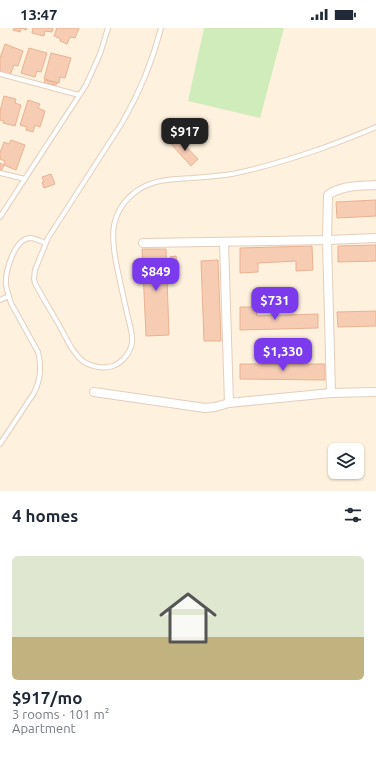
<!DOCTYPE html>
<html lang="en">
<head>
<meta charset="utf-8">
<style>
	body { margin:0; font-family:Ubuntu,sans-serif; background:#f2f2f3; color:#1f2937; height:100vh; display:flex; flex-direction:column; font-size:15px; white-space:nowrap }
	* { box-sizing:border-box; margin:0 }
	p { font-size:13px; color:#747a83 }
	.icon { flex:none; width:22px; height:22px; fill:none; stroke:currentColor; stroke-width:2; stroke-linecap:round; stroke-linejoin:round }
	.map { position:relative; height:463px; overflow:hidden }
	.sheet { display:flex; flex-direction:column; background:#fff; flex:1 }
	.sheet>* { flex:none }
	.fabs { position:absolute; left:328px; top:415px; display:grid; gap:8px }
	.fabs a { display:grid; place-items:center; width:36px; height:36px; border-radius:6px; background:#fff; box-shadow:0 1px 3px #0004; font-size:20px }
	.price { position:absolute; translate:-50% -34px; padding:0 9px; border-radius:8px; background:#7c3aed; color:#fff; font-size:13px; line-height:26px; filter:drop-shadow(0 1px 2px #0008) }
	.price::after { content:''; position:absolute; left:50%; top:24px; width:12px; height:9px; margin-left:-6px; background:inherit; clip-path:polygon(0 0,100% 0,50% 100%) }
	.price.selected { background:#222; color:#fff }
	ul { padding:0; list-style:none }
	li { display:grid; align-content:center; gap:8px; height:212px; padding:0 12px }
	li span { display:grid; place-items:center; height:124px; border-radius:6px; color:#555 }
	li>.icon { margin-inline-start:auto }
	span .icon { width:72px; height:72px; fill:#fffc; stroke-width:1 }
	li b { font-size:17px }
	h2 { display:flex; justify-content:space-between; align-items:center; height:48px; padding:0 12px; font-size:17px }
	.status { display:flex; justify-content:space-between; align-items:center; height:28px; padding:0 20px; background:#fff; direction:ltr }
	.status svg { height:11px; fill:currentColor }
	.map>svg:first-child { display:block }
	.green { fill:#d0ecbb }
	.building { fill:#f6ccb3; stroke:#e9b292 }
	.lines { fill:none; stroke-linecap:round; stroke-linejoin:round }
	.lane-casing { stroke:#e4cebc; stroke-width:6 }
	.street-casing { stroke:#e4cebc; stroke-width:10 }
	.lane { stroke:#fff; stroke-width:4 }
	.street { stroke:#fff; stroke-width:8 }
</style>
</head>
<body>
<div class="status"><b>13:47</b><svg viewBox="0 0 49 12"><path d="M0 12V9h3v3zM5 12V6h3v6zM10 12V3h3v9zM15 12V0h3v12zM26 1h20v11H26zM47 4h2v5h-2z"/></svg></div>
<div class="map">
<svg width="376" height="463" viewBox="0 0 376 463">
	<rect width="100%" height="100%" fill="#fef1dd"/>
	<polygon class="green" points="204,0 284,0 260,90 188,73"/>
	<g class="building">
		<polygon points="14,0 27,0 26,2 21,0 20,4 13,2"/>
		<polygon points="33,0 53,0 52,4 45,3 44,8 32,5"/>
		<polygon points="57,0 79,0 75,10 70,9 67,16 60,13 61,11 54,8"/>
		<polygon points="5,16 23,23 18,38 14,37 10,47 0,44 0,30"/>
		<polygon points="29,20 47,25 41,44 37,43 35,49 21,45"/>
		<polygon points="51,25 71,30 65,50 60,49 59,55 44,51"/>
		<polygon points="45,52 57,55 56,57 44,55"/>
		<polygon points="4,68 16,71 15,75 21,77 15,98 3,95 4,93 0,92 0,83"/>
		<polygon points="28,72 40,76 38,80 45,83 40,99 35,97 33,104 26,102 27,99 20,97"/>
		<polygon points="178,110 198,131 191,138 171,116"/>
		<polygon points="11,112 25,117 16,142 4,137 5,133 0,131 0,125 4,114 9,116"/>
		<polygon points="0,135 4,137 1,143 0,143"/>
		<polygon points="51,146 55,156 44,160 42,154 44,154 42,149"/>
		<polygon points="376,172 376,188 337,190 336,174"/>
		<polygon points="376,217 376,233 338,234 338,218"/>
		<polygon points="312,218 313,242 296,243 296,233 258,235 258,244 240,245 240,220"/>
		<polygon points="142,221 166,221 169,307 146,308"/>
		<polygon points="176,228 177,234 171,235 170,229"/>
		<polygon points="218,232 221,313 204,313 201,233"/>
		<polygon points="240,279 256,279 257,288 318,286 318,300 240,302"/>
		<polygon points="376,283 376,298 338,299 337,284"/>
		<polygon points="240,336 325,336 325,352 240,351"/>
	</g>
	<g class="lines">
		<g class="lane-casing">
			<g id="lane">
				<path d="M161,0C152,35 140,64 122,95L48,210L35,242L34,251L35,255C42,269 51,283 59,297C66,309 72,325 84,334C92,339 104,341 113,338C123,334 130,325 132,315C133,305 129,295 127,285C124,272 121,258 118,244C111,212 107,184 138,162C155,151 174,151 193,150C206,149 219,148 232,146C262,140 291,131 320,121C339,114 358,107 376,99"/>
				<polyline points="0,46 79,67"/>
				<polyline points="0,145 25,151"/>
				<polyline points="0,189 86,57 100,26 108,0"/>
				<polyline points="0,272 9,268"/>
				<path d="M0,416L34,365C41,351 42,339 38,324L11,275C9,269 7,263 6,257C5,244 14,211 30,210C35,210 40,213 45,215"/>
			</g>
		</g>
		<g class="street-casing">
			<g id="street">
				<polyline points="224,214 229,375 331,365 376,364"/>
				<polyline points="143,215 327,212 376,210"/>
				<polyline points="94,364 205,380 215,379 229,375"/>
				<path d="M331,365L327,212L328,167C342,157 360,158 376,157"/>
			</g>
		</g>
		<use href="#lane" class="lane"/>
		<use href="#street" class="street"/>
	</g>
</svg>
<div class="fabs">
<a><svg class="icon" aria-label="layers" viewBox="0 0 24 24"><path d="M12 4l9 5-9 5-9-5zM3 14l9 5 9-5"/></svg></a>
</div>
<b class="price selected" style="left:185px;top:124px">$917</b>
<b class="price" style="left:156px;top:264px">$849</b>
<b class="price" style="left:275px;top:293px">$731</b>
<b class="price" style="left:283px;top:344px">$1,330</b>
</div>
<section class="sheet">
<h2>4 homes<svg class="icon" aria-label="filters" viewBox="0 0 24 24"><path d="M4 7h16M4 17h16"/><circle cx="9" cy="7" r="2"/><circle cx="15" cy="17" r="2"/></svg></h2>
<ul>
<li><span style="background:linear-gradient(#dfe7d0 65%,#c2b280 0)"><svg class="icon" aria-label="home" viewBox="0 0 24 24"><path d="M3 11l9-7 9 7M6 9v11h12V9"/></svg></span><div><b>$917/mo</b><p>3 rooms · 101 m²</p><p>Apartment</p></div></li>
</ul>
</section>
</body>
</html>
